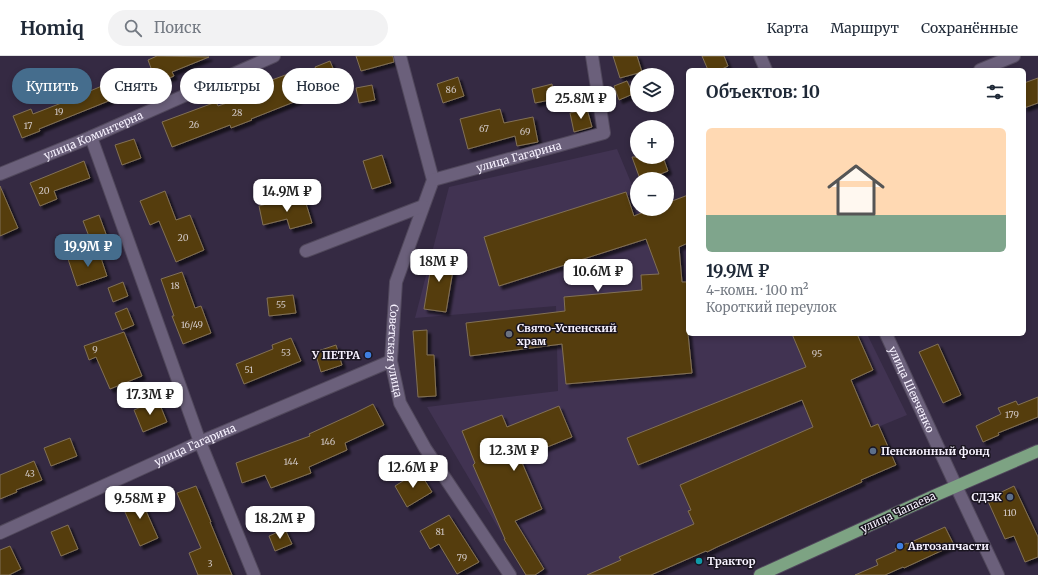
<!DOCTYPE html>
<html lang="ru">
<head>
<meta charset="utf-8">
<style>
	body { margin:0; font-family:Merriweather,serif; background:#f2f2f3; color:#1f2937; height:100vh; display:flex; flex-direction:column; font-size:15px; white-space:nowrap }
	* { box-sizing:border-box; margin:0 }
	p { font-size:13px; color:#747a83 }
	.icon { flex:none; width:22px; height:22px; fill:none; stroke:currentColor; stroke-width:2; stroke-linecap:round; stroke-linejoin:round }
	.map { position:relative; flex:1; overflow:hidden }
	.drawer { position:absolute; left:686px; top:12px; width:340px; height:268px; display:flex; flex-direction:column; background:#fff; border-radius:6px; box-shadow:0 2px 6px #0003 }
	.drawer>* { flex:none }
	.banner { position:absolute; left:12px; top:12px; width:380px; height:36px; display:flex; gap:8px }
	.fabs { position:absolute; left:630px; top:12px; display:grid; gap:8px }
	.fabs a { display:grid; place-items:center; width:44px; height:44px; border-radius:50%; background:#fff; box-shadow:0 2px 6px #0003; font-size:20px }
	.price { position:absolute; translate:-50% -34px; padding:0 9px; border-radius:8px; background:#fff; color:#222; font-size:13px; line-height:26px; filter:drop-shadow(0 1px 2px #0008) }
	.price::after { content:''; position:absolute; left:50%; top:24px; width:12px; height:9px; margin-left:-6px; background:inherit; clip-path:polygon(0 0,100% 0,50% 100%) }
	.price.on { background:#456d8d; color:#fff }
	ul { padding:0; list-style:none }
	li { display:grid; align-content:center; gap:8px; height:212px; padding:0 20px }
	li span { display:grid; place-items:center; height:124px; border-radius:6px; color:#555 }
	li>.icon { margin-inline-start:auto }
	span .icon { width:72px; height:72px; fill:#fffc; stroke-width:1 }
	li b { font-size:17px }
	h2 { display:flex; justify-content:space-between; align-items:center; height:48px; padding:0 20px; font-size:17px }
	.pill { padding:0 14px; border-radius:18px; background:#fff; box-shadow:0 2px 6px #0003; font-size:14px; line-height:36px }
	.pill.on { background:#456d8d; color:#fff }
	header { display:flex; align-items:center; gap:24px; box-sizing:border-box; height:56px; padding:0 20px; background:#fff; border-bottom:1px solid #e0e1e3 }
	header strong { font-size:19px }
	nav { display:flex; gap:22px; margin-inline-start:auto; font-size:14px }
	.search { width:280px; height:36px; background:#f2f2f3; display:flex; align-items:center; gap:10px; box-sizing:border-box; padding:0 14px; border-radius:22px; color:#747a83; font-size:15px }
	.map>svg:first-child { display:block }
	.built { fill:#413352 }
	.building { fill:#553d0e; stroke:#827155; filter:url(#shadow) }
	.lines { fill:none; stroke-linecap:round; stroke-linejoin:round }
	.minor-casing { stroke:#51485c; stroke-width:14 }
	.major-casing { stroke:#51485c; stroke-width:14 }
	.minor { stroke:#6b607b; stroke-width:12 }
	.major { stroke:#7da383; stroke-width:12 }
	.worship-dot { fill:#6b7280; stroke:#1a1520; stroke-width:1.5 }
	.shop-dot { fill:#3f7fe0; stroke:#1a1520; stroke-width:1.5 }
	.service-dot { fill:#5c6f8a; stroke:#1a1520; stroke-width:1.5 }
	.culture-dot { fill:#0f9aa8; stroke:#1a1520; stroke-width:1.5 }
	.labels { text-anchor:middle; stroke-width:3; stroke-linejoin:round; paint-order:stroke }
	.number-label { font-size:9px; fill:#cec5c3 }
	.street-label { font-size:11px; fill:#f7f2ff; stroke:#1a1520 }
	.poi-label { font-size:11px; font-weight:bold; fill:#f7f2ff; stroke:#1a1520; text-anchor:start }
</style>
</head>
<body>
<header>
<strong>Homiq</strong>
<div class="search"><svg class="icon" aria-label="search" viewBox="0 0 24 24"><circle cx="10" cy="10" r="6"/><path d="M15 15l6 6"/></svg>Поиск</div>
<nav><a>Карта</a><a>Маршрут</a><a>Сохранённые</a></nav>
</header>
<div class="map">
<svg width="1038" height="519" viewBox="0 0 1038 519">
	<defs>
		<filter id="shadow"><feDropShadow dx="3.5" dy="3.5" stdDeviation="1" flood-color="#0009"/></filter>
	</defs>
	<rect width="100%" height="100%" fill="#352a43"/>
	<polygon class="built" points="617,93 637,141 637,153 642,153 647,166 688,150 688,278 867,278 907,359 846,384 868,427 663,519 526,519 427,351 558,335 556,250 415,262 449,131"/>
	<g class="building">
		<polygon points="157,0 209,1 172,16 174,20 138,36 138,34 116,44 116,42 39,73 40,75 22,82 13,60 31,53 33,58 64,46 109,27 107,22 122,16 125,23 151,12 148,4"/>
		<polygon points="356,0 393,0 394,6 361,15"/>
		<polygon points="613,0 637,0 642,16 620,22"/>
		<polygon points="702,0 724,0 728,10 720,14 708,14"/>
		<polygon points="330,5 337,22 322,28 315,11"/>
		<polygon points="288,18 299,44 251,63 252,64 231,72 230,69 172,91 162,66 216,46 218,50 256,37 253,31"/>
		<polygon points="458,21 464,40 443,47 437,28"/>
		<polygon points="1038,22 1038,47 1024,52 1024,27"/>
		<polygon points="627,25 633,38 619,44 614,30"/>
		<polygon points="552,28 555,43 535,47 532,33"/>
		<polygon points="372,29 375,44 359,47 356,32"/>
		<polygon points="500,53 504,67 533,61 538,86 517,90 515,80 468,93 460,63"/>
		<polygon points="587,53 592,71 574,76 570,57"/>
		<polygon points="134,83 141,102 122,109 115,89"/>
		<polygon points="382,99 391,127 372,133 363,105"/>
		<polygon points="632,101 663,101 668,115 648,123 640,123"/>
		<polygon points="84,105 90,122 54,135 57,143 40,150 30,127"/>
		<polygon points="0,130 18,172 0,180"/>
		<polygon points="165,135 176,164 190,159 204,194 176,206 159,165 150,169 140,145"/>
		<polygon points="626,136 634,160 651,153 667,153 667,147 688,139 688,187 679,191 682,226 688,226 688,278 692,317 566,328 562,288 470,300 466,267 565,255 564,241 642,234 641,219 659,218 646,183 499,230 484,181"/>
		<polygon points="304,141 312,167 290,173 287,163 263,169 259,150 278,145 278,148"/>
		<polygon points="99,159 106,178 90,183 83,165"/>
		<polygon points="98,193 107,220 77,230 68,203"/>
		<polygon points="433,198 455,202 446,256 424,253"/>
		<polygon points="182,216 195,252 201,250 211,277 183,288 172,260 174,260 161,223"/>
		<polygon points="123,226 128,240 113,246 108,232"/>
		<polygon points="293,239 296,257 269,260 267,242"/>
		<polygon points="127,252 134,269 122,274 115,257"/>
		<polygon points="427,274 427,299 434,299 436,340 418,341 413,275"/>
		<polygon points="124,276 142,320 110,333 96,301 89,304 84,290"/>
		<polygon points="792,278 857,278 873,314 851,324 871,371 878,368 896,409 861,424 862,426 717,491 707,496 706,495 651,519 587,519 621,504 619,501 694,468 688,455 691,454 680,429 813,371 802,344 638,409 627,382 806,311"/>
		<polygon points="291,282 301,305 244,328 236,308 273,293 272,289"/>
		<polygon points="938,288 961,339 943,347 919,296"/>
		<polygon points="336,289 342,309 321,316 315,296"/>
		<polygon points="1038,341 1038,361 998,377 999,379 983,386 976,370 1001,358 998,352 1016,345 1018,349"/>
		<polygon points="158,344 167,366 143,376 134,354"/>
		<polygon points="373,348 384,369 345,387 347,394 309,411 311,417 271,432 265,419 242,427 236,407 310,380 309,378 355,357"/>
		<polygon points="559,350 572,381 520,402 542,453 515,465 544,513 535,519 526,519 504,483 505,483 473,409 475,407 462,375 502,359 507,371"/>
		<polygon points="70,382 77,400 51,410 44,392"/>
		<polygon points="34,405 42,424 16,434 17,436 0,443 0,419"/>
		<polygon points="419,415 432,436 407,451 395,430"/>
		<polygon points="196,430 211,466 210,466 232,519 198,519 189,497 201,492 177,437"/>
		<polygon points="1014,430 1038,481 1038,501 1025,506 1014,480 1005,483 987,443"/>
		<polygon points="139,439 158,482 140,490 121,447"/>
		<polygon points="449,459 479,506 457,518 439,488 430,493 420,475"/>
		<polygon points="68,469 78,493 61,500 51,476"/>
		<polygon points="945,471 954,489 904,512 903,511 885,519 855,519 878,509 876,504 896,495 895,493 907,487 907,488"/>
		<polygon points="285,473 292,488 275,495 269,480"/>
		<polygon points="10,490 21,513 9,519 0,519 0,494"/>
	</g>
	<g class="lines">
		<g class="minor-casing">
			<g id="minor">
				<path id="s1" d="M400,0L433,124L396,226L391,305L400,347L425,392L510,519"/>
				<polyline points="760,0 766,14"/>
				<polyline points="980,14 1014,0"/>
				<polyline points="91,81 200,386 254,519"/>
				<path id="s2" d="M0,118L91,81L274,0"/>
				<path id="s3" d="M433,124L604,77L592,0"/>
				<polyline points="306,195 423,150"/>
				<path id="s4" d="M886,278L956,430L998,519"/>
				<path id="s5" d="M0,477L200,386L391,305"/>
			</g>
		</g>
		<g class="major-casing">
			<polyline id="major" points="760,519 936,439 1038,395"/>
		</g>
		<use href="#minor" class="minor"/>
		<use href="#major" class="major"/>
	</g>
	<circle class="worship-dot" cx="509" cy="278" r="4"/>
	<g class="shop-dot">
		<circle cx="368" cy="299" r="4"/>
		<circle cx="900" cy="490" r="4"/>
	</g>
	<g class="service-dot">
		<circle cx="873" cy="395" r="4"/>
		<circle cx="1010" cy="441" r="4"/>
	</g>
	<circle class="culture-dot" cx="699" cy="505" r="4"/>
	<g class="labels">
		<g class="number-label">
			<text x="451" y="37">86</text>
			<text x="59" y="59">19</text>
			<text x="237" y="60">28</text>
			<text x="194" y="72">26</text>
			<text x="28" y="73">17</text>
			<text x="484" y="76">67</text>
			<text x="525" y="79">69</text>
			<text x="44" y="138">20</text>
			<text x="183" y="185">20</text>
			<text x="175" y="233">18</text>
			<text x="281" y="252">55</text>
			<text x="192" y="272">16/49</text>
			<text x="95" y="297">9</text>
			<text x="286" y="300">53</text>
			<text x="817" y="301">95</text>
			<text x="249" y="317">51</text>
			<text x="1012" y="362">179</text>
			<text x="328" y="389">146</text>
			<text x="291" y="409">144</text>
			<text x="30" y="421">43</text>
			<text x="1010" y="460">110</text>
			<text x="440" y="479">81</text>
			<text x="462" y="505">79</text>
			<text x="210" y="511">3</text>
		</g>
		<g class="street-label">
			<text dy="4" stroke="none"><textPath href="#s2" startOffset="101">улица Коминтерна</textPath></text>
			<text dy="4" stroke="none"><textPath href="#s3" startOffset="89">улица Гагарина</textPath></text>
			<text dy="4" stroke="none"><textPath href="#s1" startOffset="306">Советская улица</textPath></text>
			<text dy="4" stroke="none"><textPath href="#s4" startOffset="61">улица Шевченко</textPath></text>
			<text dy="4" stroke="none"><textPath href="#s5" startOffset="214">улица Гагарина</textPath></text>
			<text transform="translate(898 456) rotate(-25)" y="4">улица Чапаева</text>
		</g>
		<g class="poi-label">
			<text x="517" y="276">Свято-Успенский<tspan x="517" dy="13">храм</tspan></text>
			<text x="360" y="303" text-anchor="end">У ПЕТРА</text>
			<text x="881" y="399">Пенсионный фонд</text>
			<text x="1002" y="445" text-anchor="end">СДЭК</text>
			<text x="908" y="494">Автозапчасти</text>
			<text x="707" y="509">Трактор</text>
		</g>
	</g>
</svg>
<div class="fabs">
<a><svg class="icon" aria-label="layers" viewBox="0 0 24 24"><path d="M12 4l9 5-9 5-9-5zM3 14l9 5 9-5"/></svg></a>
<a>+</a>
<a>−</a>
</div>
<b class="price" style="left:581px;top:64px">25.8M ₽</b>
<b class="price" style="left:287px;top:157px">14.9M ₽</b>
<b class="price on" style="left:88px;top:212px">19.9M ₽</b>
<b class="price" style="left:439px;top:227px">18M ₽</b>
<b class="price" style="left:598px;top:237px">10.6M ₽</b>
<b class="price" style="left:150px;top:360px">17.3M ₽</b>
<b class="price" style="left:514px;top:416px">12.3M ₽</b>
<b class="price" style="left:413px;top:433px">12.6M ₽</b>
<b class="price" style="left:140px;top:464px">9.58M ₽</b>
<b class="price" style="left:280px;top:484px">18.2M ₽</b>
<div class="banner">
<a class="pill on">Купить</a>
<a class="pill">Снять</a>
<a class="pill">Фильтры</a>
<a class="pill">Новое</a>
</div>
<section class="drawer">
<h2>Объектов: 10<svg class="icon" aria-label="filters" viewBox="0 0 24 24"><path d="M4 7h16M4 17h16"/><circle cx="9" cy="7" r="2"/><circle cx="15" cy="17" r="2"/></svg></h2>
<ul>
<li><span style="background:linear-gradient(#ffd9b3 70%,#7fa58c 0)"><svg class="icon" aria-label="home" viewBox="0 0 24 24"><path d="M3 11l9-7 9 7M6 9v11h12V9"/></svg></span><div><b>19.9M ₽</b><p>4-комн. · 100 m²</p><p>Короткий переулок</p></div></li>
</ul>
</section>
</div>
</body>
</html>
